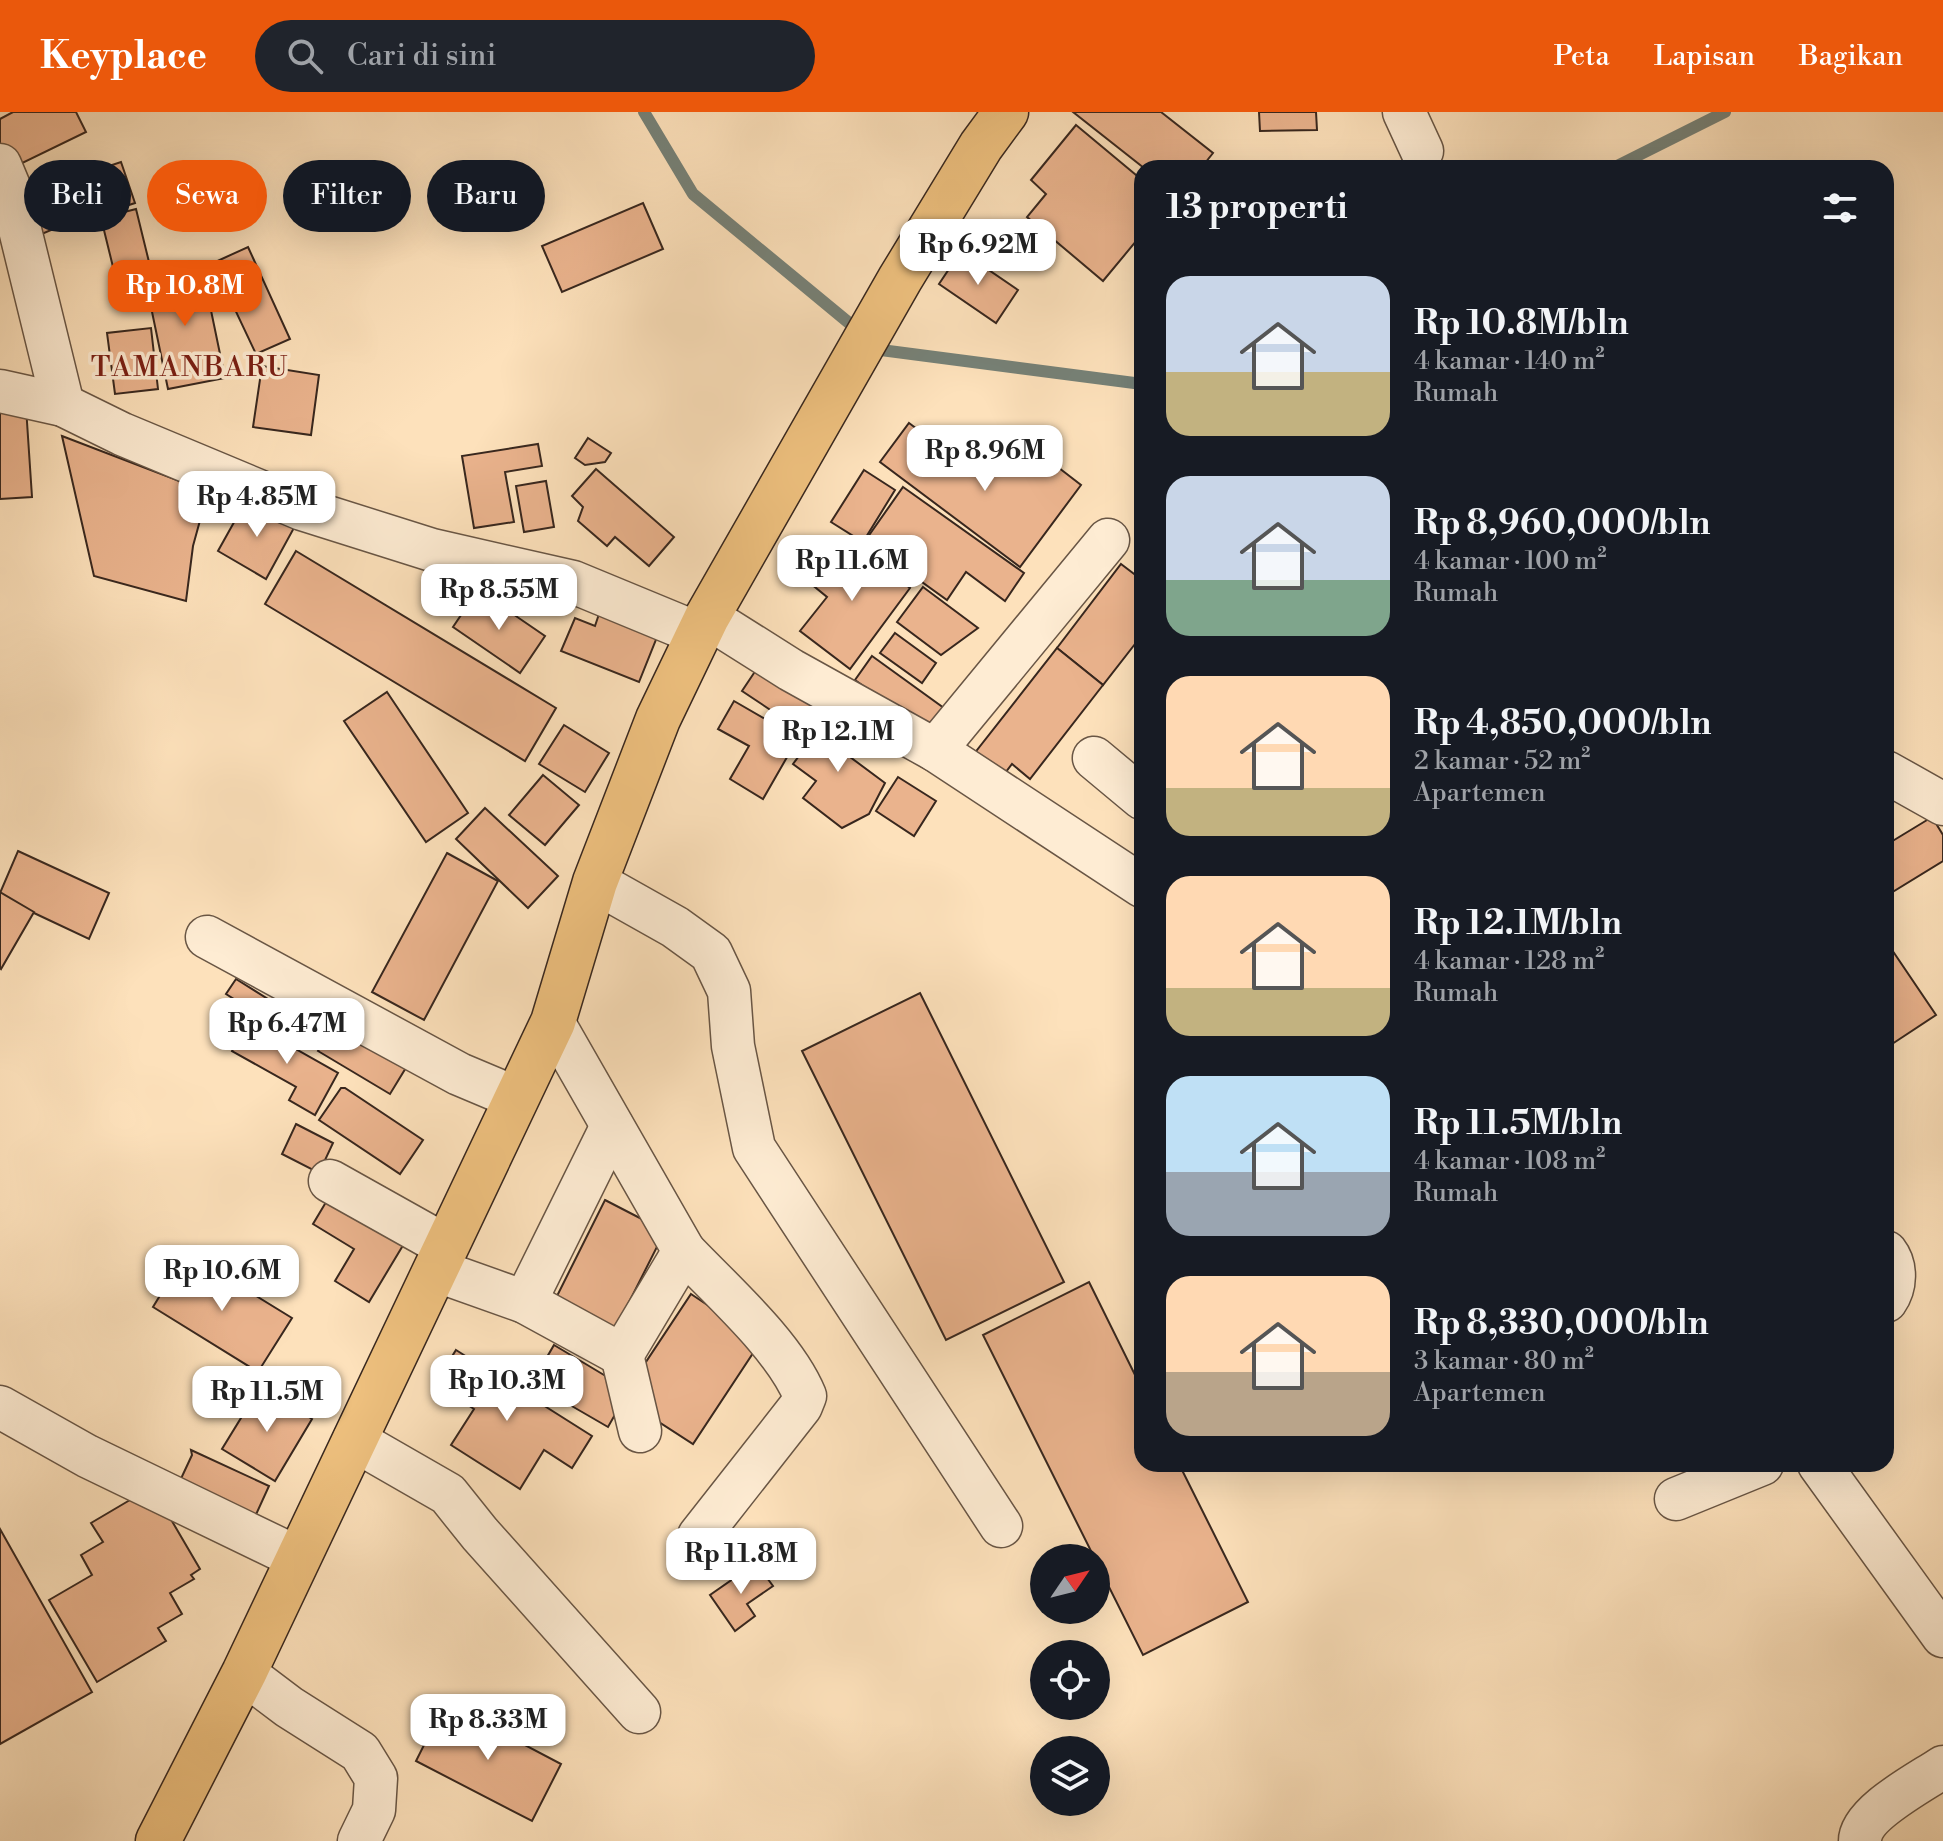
<!DOCTYPE html>
<html lang="id">
<head>
<meta charset="utf-8">
<style>
	body { margin:0; font-family:"Libre Bodoni",serif; background:#20242c; color:#f1f3f6; height:100vh; display:flex; flex-direction:column; font-size:30px; white-space:nowrap }
	* { box-sizing:border-box; margin:0 }
	p { font-size:26px; color:#9ea1a6 }
	.icon { flex:none; width:44px; height:44px; fill:none; stroke:currentColor; stroke-width:2; stroke-linecap:round; stroke-linejoin:round }
	.map { position:relative; flex:1; overflow:hidden }
	.panel { position:absolute; left:1134px; top:48px; width:760px; height:1312px; display:flex; flex-direction:column; background:#171b24; border-radius:24px; box-shadow:0 8px 32px #0002 }
	.panel>* { flex:none }
	.guide { position:absolute; left:24px; top:48px; width:760px; height:72px; display:flex; gap:16px }
	.needle { width:52px; rotate:55deg }
	.controls { position:absolute; left:1030px; top:1432px; display:grid; gap:16px }
	.controls a { display:grid; place-items:center; width:80px; height:80px; border-radius:50%; background:#171b24; box-shadow:0 8px 32px #0002; font-size:40px }
	.price { position:absolute; translate:-50% -68px; padding:0 18px; border-radius:16px; background:#fff; color:#222; font-size:26px; line-height:52px; filter:drop-shadow(0 2px 4px #0008) }
	.price::after { content:''; position:absolute; left:50%; top:48px; width:24px; height:18px; margin-left:-12px; background:inherit; clip-path:polygon(0 0,100% 0,50% 100%) }
	.price.active { background:#ea580c; color:#fff }
	ul { padding:0; list-style:none }
	li { display:flex; align-items:center; gap:24px; height:200px; padding:0 32px }
	li span { display:grid; place-items:center; flex:none; width:224px; height:160px; border-radius:24px; color:#555 }
	li>.icon { margin-inline-start:auto }
	span .icon { width:96px; height:96px; fill:#fffc; stroke-width:1 }
	li b { font-size:34px }
	h2 { display:flex; justify-content:space-between; align-items:center; height:96px; padding:0 32px; font-size:34px }
	.tag { padding:0 28px; border-radius:36px; background:#171b24; box-shadow:0 8px 32px #0002; font-size:28px; line-height:72px }
	.tag.active { background:#ea580c; color:#fff }
	header { display:flex; align-items:center; gap:48px; box-sizing:border-box; height:112px; padding:0 40px; background:#ea580c; color:#fff }
	header strong { font-size:38px }
	nav { display:flex; gap:44px; margin-inline-start:auto; font-size:28px }
	.search { width:560px; height:72px; background:#20242c; display:flex; align-items:center; gap:20px; box-sizing:border-box; padding:0 28px; border-radius:44px; color:#9ea1a6; font-size:30px }
	.map>svg:first-child { display:block }
	.lines { fill:none; stroke-linecap:round; stroke-linejoin:round }
	.stream { stroke:#768177; stroke-width:12 }
	.building { fill:#eab38d; stroke:#38271e; stroke-width:2 }
	.minor-casing { stroke:#695645; stroke-width:45 }
	.highway-casing { stroke:#38271e; stroke-width:47 }
	.minor { stroke:#feecd3; stroke-width:42 }
	.highway { stroke:#eec07e; stroke-width:44 }
	.labels { text-anchor:middle; stroke-width:7; stroke-linejoin:round; paint-order:stroke }
	.quarter-label { font-size:28px; letter-spacing:2px; fill:#7a1f14; stroke:#feecd3 }
</style>
</head>
<body>
<header>
<strong>Keyplace</strong>
<div class="search"><svg class="icon" aria-label="search" viewBox="0 0 24 24"><circle cx="10" cy="10" r="6"/><path d="M15 15l6 6"/></svg>Cari di sini</div>
<nav><a>Peta</a><a>Lapisan</a><a>Bagikan</a></nav>
</header>
<div class="map">
<svg width="1943" height="1729" viewBox="0 0 1943 1729">
	<rect width="100%" height="100%" fill="#fde1bb"/>
	<filter id="stains"><feTurbulence type="fractalNoise" baseFrequency=".0025" numOctaves="4"/><feColorMatrix values="0 0 0 0 .2 0 0 0 0 .09 0 0 0 0 .02 0 0 0 .5 -.17"/></filter>
	<radialGradient id="worn" r=".72"><stop offset=".6" stop-color="#630" stop-opacity="0"/><stop offset="1" stop-color="#630" stop-opacity=".3"/></radialGradient>
	<g class="lines">
		<g class="stream">
			<polyline points="644,0 693,82 860,220"/>
			<polyline points="1613,56 1725,0"/>
			<polyline points="874,232 881,238 1142,272"/>
		</g>
	</g>
	<g class="building">
		<polygon points="13,0 76,0 86,20 10,57 0,38 0,7"/>
		<polygon points="1073,0 1161,0 1213,41 1201,56 1144,56"/>
		<polygon points="1259,0 1316,0 1317,18 1260,19"/>
		<polygon points="1076,13 1142,68 1142,122 1103,169 1027,105 1046,82 1031,68"/>
		<polygon points="121,50 135,91 101,102 88,61"/>
		<polygon points="73,51 94,100 37,124 16,76"/>
		<polygon points="643,91 663,137 562,180 542,134"/>
		<polygon points="136,97 149,150 114,159 101,106"/>
		<polygon points="248,135 290,227 256,242 213,151"/>
		<polygon points="961,139 1018,178 996,211 939,172"/>
		<polygon points="202,155 225,266 168,277 145,166"/>
		<polygon points="151,216 158,277 115,282 107,221"/>
		<polygon points="262,254 319,263 311,323 253,315"/>
		<polygon points="26,295 32,385 0,387 0,297"/>
		<polygon points="909,311 958,348 1013,361 1050,349 1081,373 1020,455 880,350"/>
		<polygon points="62,324 203,378 207,383 193,434 186,489 94,464"/>
		<polygon points="588,326 611,341 605,350 585,353 575,346"/>
		<polygon points="538,332 542,354 505,360 514,410 474,416 462,344"/>
		<polygon points="596,357 674,425 649,454 615,425 607,434 578,409 583,395 572,384"/>
		<polygon points="864,358 895,378 863,430 831,410"/>
		<polygon points="546,369 554,415 524,420 516,374"/>
		<polygon points="903,375 1024,461 1005,489 966,460 947,488 865,429"/>
		<polygon points="247,387 295,414 266,467 218,439"/>
		<polygon points="845,426 910,476 850,557 800,519 827,485 810,471"/>
		<polygon points="296,439 556,596 525,649 265,492"/>
		<polygon points="1121,452 1142,468 1142,523 1103,573 1057,536"/>
		<polygon points="923,475 978,516 941,543 897,510"/>
		<polygon points="478,478 545,524 520,561 453,515"/>
		<polygon points="599,502 657,525 639,570 561,539 575,506 595,514"/>
		<polygon points="895,521 936,551 922,571 880,541"/>
		<polygon points="1057,536 1103,573 1030,667 1012,652 999,669 970,647"/>
		<polygon points="872,544 948,599 930,622 855,568"/>
		<polygon points="758,555 825,598 808,623 742,579"/>
		<polygon points="387,580 468,701 426,730 344,609"/>
		<polygon points="734,589 798,626 763,687 730,667 749,634 718,617"/>
		<polygon points="833,598 858,617 842,639 885,671 869,702 842,716 803,686 816,669 793,652"/>
		<polygon points="564,613 609,641 585,680 539,652"/>
		<polygon points="543,663 579,693 545,733 509,703"/>
		<polygon points="898,665 936,689 914,724 876,699"/>
		<polygon points="485,696 558,764 528,796 456,727"/>
		<polygon points="1932,705 1943,723 1943,749 1886,784 1886,733"/>
		<polygon points="18,739 109,781 89,827 34,801 0,781"/>
		<polygon points="447,741 498,769 424,908 372,880"/>
		<polygon points="0,780 34,800 1,857 0,856"/>
		<polygon points="1886,829 1936,903 1886,936"/>
		<polygon points="236,867 287,899 278,915 226,882"/>
		<polygon points="920,881 1064,1170 946,1228 802,939"/>
		<polygon points="248,910 338,961 315,1003 289,988 296,975 232,939"/>
		<polygon points="334,911 407,954 390,982 318,939"/>
		<polygon points="341,976 345,976 423,1028 400,1062 319,1008"/>
		<polygon points="296,1012 333,1031 319,1061 282,1042"/>
		<polygon points="332,1080 408,1125 369,1190 335,1169 354,1137 313,1112"/>
		<polygon points="605,1088 665,1119 616,1216 556,1186"/>
		<polygon points="186,1141 292,1206 258,1260 153,1195"/>
		<polygon points="1089,1170 1142,1277 1142,1352 1179,1352 1248,1490 1143,1543 983,1223"/>
		<polygon points="691,1182 761,1229 693,1332 659,1310 640,1259"/>
		<polygon points="554,1233 629,1278 608,1315 532,1271"/>
		<polygon points="456,1238 592,1324 572,1356 544,1338 520,1377 451,1333 474,1297 435,1272"/>
		<polygon points="260,1275 312,1307 275,1369 222,1337"/>
		<polygon points="191,1338 269,1374 254,1407 178,1373 192,1343"/>
		<polygon points="152,1375 200,1457 191,1463 194,1467 170,1481 182,1502 158,1516 166,1529 97,1570 49,1488 92,1463 81,1443 103,1430 91,1411"/>
		<polygon points="0,1417 92,1580 0,1632"/>
		<polygon points="756,1451 773,1474 747,1492 755,1504 735,1519 710,1483"/>
		<polygon points="445,1591 561,1652 532,1709 416,1649"/>
	</g>
	<g class="lines">
		<g class="minor-casing">
			<g id="minor">
				<polyline points="1404,0 1422,39"/>
				<polyline points="0,53 10,77 63,293"/>
				<polyline points="0,279 63,293 122,322 302,397 432,438 573,470 699,522"/>
				<polyline points="707,505 791,558 935,638 1142,774"/>
				<polyline points="935,638 1108,428"/>
				<polyline points="1094,646 1142,686"/>
				<polyline points="1886,660 1943,692"/>
				<polyline points="595,770 675,815 711,841 729,879 733,934 754,1036 1001,1414"/>
				<polyline points="207,825 459,962 516,986"/>
				<polyline points="330,1069 446,1134"/>
				<path d="M684,1139C722,1179 784,1233 805,1284L801,1294L699,1424"/>
				<path d="M1886,1140C1897,1154 1896,1175 1886,1189"/>
				<polyline points="435,1158 525,1190 622,1243 684,1139 553,910"/>
				<polyline points="525,1190 612,1014"/>
				<polyline points="622,1243 640,1319"/>
				<polyline points="0,1295 87,1344 298,1446"/>
				<polyline points="354,1328 448,1382 480,1422 639,1600"/>
				<polyline points="1819,1352 1943,1524"/>
				<polyline points="1676,1387 1762,1352"/>
				<polyline points="244,1561 289,1595 360,1640 376,1666 374,1698 359,1729"/>
				<path d="M1860,1729C1860,1701 1921,1670 1943,1655"/>
			</g>
		</g>
		<g class="highway-casing">
			<polyline id="highway" points="158,1729 244,1561 553,910 595,770 658,607 707,505 900,167 981,34 1006,0"/>
		</g>
		<use href="#minor" class="minor"/>
		<use href="#highway" class="highway"/>
	</g>
	<g class="labels">
		<g class="quarter-label">
			<text x="190" y="264">TAMANBARU</text>
		</g>
	</g>
	<rect width="100%" height="100%" filter="url(#stains)"/>
	<rect width="100%" height="100%" fill="url(#worn)"/>
</svg>
<div class="controls">
<a><svg class="needle" viewBox="-14 -14 28 28"><path d="M0-13l5 13h-10z" fill="#e53935"/><path d="M0 13l5-13h-10z" fill="#9ea1a6"/></svg></a>
<a><svg class="icon" aria-label="locate" viewBox="0 0 24 24"><circle cx="12" cy="12" r="6"/><path d="M12 2v4M12 18v4M2 12h4M18 12h4"/></svg></a>
<a><svg class="icon" aria-label="layers" viewBox="0 0 24 24"><path d="M12 4l9 5-9 5-9-5zM3 14l9 5 9-5"/></svg></a>
</div>
<b class="price" style="left:978px;top:175px">Rp 6.92M</b>
<b class="price active" style="left:185px;top:216px">Rp 10.8M</b>
<b class="price" style="left:985px;top:381px">Rp 8.96M</b>
<b class="price" style="left:257px;top:427px">Rp 4.85M</b>
<b class="price" style="left:852px;top:491px">Rp 11.6M</b>
<b class="price" style="left:499px;top:520px">Rp 8.55M</b>
<b class="price" style="left:838px;top:662px">Rp 12.1M</b>
<b class="price" style="left:287px;top:954px">Rp 6.47M</b>
<b class="price" style="left:222px;top:1201px">Rp 10.6M</b>
<b class="price" style="left:507px;top:1311px">Rp 10.3M</b>
<b class="price" style="left:267px;top:1322px">Rp 11.5M</b>
<b class="price" style="left:741px;top:1484px">Rp 11.8M</b>
<b class="price" style="left:488px;top:1650px">Rp 8.33M</b>
<div class="guide">
<a class="tag">Beli</a>
<a class="tag active">Sewa</a>
<a class="tag">Filter</a>
<a class="tag">Baru</a>
</div>
<section class="panel">
<h2>13 properti<svg class="icon" aria-label="filters" viewBox="0 0 24 24"><path d="M4 7h16M4 17h16"/><circle cx="9" cy="7" r="2"/><circle cx="15" cy="17" r="2"/></svg></h2>
<ul>
<li><span style="background:linear-gradient(#c9d6e8 60%,#c2b280 0)"><svg class="icon" aria-label="home" viewBox="0 0 24 24"><path d="M3 11l9-7 9 7M6 9v11h12V9"/></svg></span><div><b>Rp 10.8M/bln</b><p>4 kamar · 140 m²</p><p>Rumah</p></div></li>
<li><span style="background:linear-gradient(#c9d6e8 65%,#7fa58c 0)"><svg class="icon" aria-label="home" viewBox="0 0 24 24"><path d="M3 11l9-7 9 7M6 9v11h12V9"/></svg></span><div><b>Rp 8,960,000/bln</b><p>4 kamar · 100 m²</p><p>Rumah</p></div></li>
<li><span style="background:linear-gradient(#ffd9b3 70%,#c2b280 0)"><svg class="icon" aria-label="home" viewBox="0 0 24 24"><path d="M3 11l9-7 9 7M6 9v11h12V9"/></svg></span><div><b>Rp 4,850,000/bln</b><p>2 kamar · 52 m²</p><p>Apartemen</p></div></li>
<li><span style="background:linear-gradient(#ffd9b3 70%,#c2b280 0)"><svg class="icon" aria-label="home" viewBox="0 0 24 24"><path d="M3 11l9-7 9 7M6 9v11h12V9"/></svg></span><div><b>Rp 12.1M/bln</b><p>4 kamar · 128 m²</p><p>Rumah</p></div></li>
<li><span style="background:linear-gradient(#bfe0f5 60%,#9aa5b1 0)"><svg class="icon" aria-label="home" viewBox="0 0 24 24"><path d="M3 11l9-7 9 7M6 9v11h12V9"/></svg></span><div><b>Rp 11.5M/bln</b><p>4 kamar · 108 m²</p><p>Rumah</p></div></li>
<li><span style="background:linear-gradient(#ffd9b3 60%,#b9a48a 0)"><svg class="icon" aria-label="home" viewBox="0 0 24 24"><path d="M3 11l9-7 9 7M6 9v11h12V9"/></svg></span><div><b>Rp 8,330,000/bln</b><p>3 kamar · 80 m²</p><p>Apartemen</p></div></li>
</ul>
</section>
</div>
</body>
</html>
